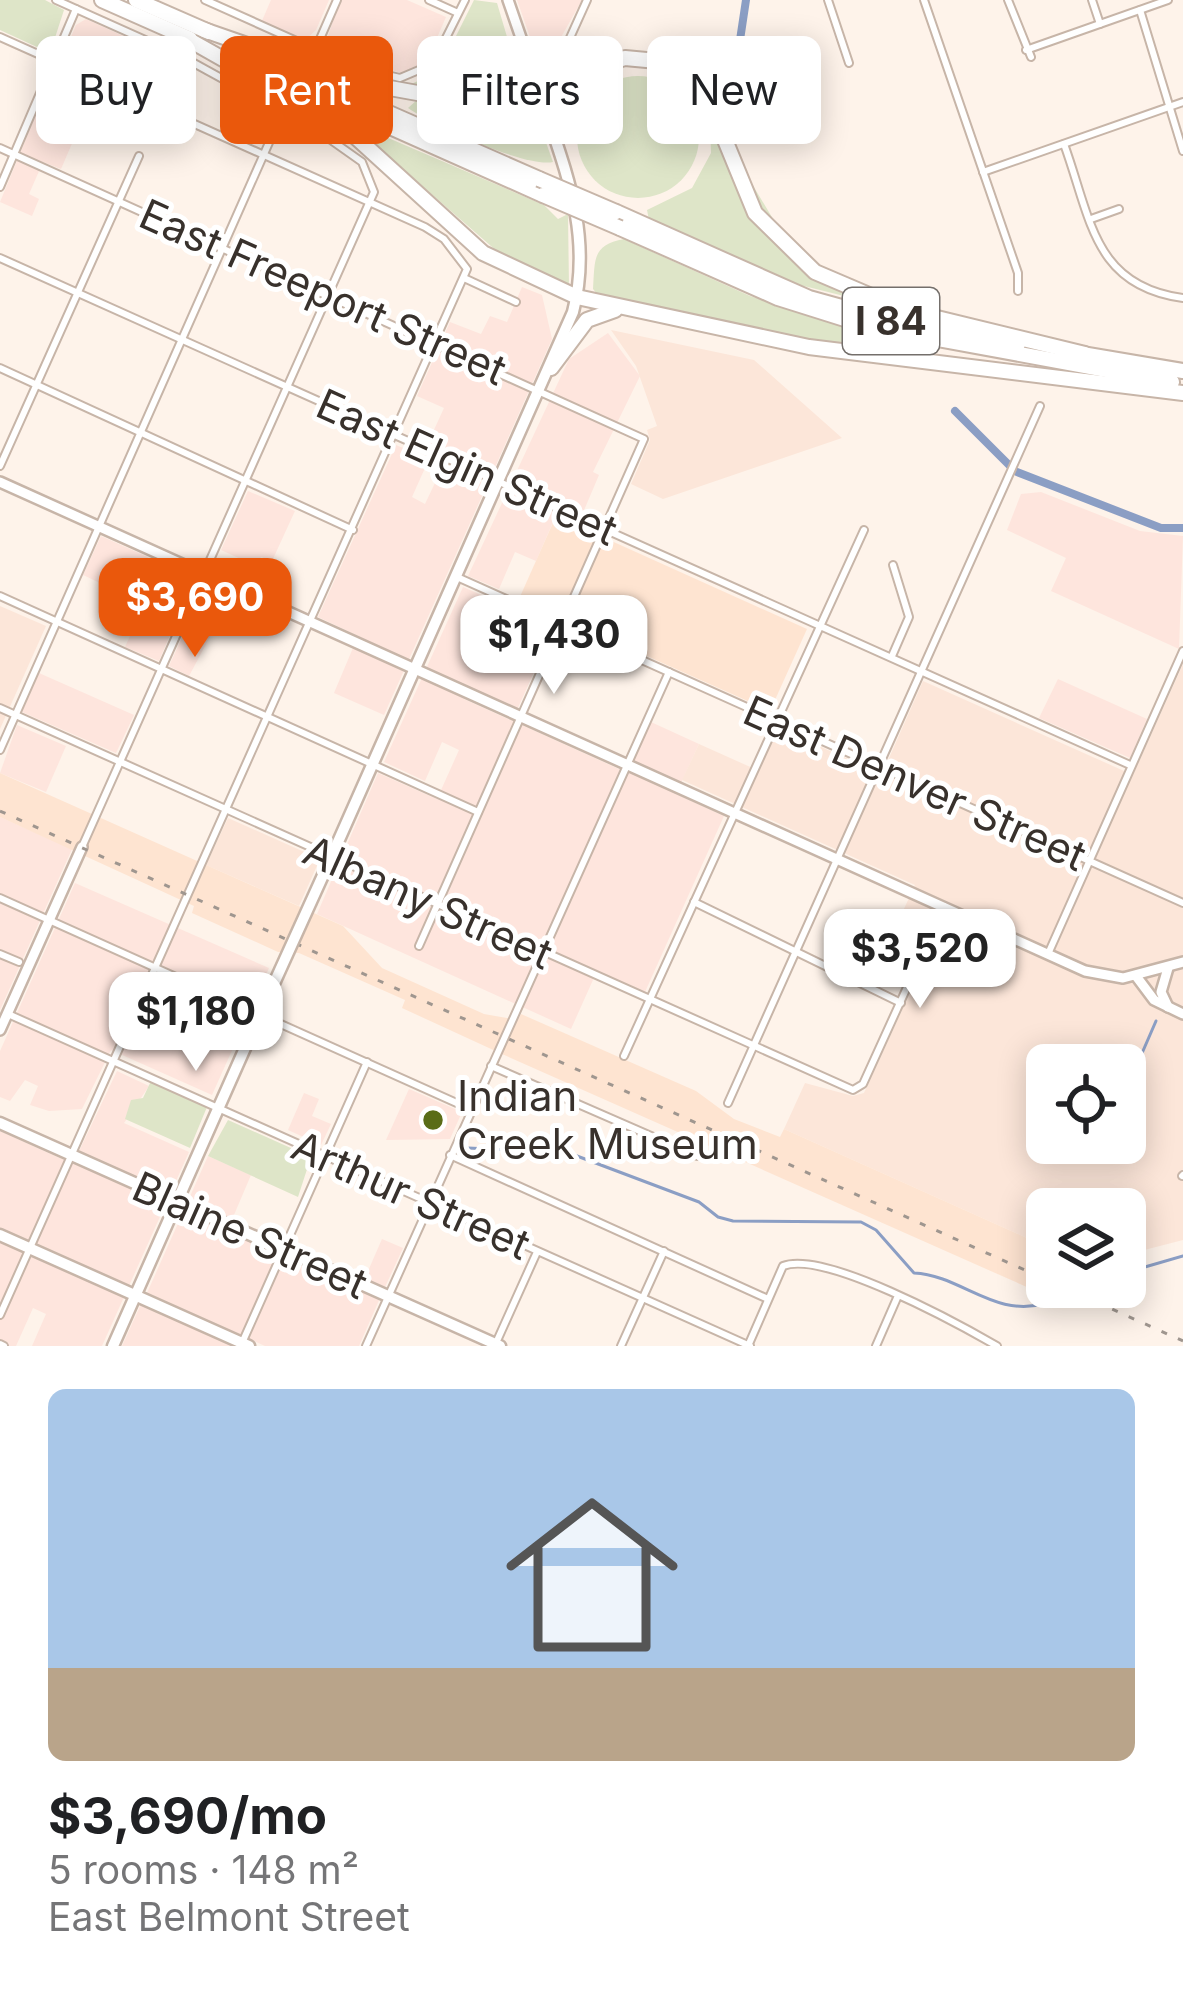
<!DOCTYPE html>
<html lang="en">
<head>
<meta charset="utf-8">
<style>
	body { margin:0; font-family:Inter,sans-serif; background:#f2f2f2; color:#202124; height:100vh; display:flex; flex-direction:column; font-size:45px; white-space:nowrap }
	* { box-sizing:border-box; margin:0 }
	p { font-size:39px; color:#757577 }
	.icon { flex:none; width:66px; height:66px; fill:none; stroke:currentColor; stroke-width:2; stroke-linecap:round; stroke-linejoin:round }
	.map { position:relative; height:1346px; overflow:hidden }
	.drawer { display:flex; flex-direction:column; background:#fff; flex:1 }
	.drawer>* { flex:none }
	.banner { position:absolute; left:36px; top:36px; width:1113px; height:108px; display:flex; gap:24px }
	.buttons { position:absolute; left:1026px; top:1044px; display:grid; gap:24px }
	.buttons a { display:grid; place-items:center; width:120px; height:120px; border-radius:18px; background:#fff; box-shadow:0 6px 30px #0003; font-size:60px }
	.price { position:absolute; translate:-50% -102px; padding:0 27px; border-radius:24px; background:#fff; color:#222; font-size:39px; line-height:78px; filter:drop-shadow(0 3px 6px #0008) }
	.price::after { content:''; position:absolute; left:50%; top:72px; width:36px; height:27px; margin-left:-18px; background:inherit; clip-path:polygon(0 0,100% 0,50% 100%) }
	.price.on { background:#ea580c; color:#fff }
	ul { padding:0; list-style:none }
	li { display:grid; align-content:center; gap:24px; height:636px; padding:0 48px }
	li span { display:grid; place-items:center; height:372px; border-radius:18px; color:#555 }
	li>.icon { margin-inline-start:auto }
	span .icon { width:216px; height:216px; fill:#fffc; stroke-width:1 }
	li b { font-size:51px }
	.tag { padding:0 42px; border-radius:18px; background:#fff; box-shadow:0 6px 30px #0003; font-size:42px; line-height:108px }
	.tag.on { background:#ea580c; color:#fff }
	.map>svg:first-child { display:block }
	.commercial { fill:#fee5dd }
	.industrial { fill:#fce6d9; fill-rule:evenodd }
	.built { fill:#fee4d1 }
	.green { fill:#dee5c8 }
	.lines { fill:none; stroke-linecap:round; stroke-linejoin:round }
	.stream { stroke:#8b9ec4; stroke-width:3 }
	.canal { stroke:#8b9ec4; stroke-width:8 }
	.street-casing { stroke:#c7b5a8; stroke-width:10 }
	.secondary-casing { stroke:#c7b5a8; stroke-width:14 }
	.primary-casing { stroke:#c7b5a8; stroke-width:15 }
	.highway-casing { stroke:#c7b5a8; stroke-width:18 }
	.street { stroke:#fff; stroke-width:6 }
	.secondary { stroke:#fff; stroke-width:9 }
	.primary { stroke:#fff; stroke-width:10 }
	.highway { stroke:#fff; stroke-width:14 }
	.rail { stroke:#9f968f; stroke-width:3; stroke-dasharray:6 12; stroke-linecap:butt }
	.primary-bridge-casing { stroke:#c7b5a8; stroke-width:15; stroke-linecap:butt }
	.highway-bridge-casing { stroke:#c7b5a8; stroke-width:18; stroke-linecap:butt }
	.primary-bridge { stroke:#fff; stroke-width:10 }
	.highway-bridge { stroke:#fff; stroke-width:14 }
	.poi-dot { fill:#5a6c17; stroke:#fff; stroke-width:4.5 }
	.labels { text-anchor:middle; stroke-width:10; stroke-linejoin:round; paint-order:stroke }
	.shield { fill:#fff; stroke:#746f6b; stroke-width:3 }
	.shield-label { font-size:39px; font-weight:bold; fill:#38312c }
	.street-label { font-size:42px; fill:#38312c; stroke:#fff }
	.poi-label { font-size:42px; fill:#38312c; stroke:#fff; text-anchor:start }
</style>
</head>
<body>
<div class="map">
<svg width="1183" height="1346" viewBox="0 0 1183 1346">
	<rect width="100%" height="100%" fill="#fef3ea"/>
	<g class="commercial">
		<polygon points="271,0 329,0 316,30 305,40 261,23"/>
		<polygon points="340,0 407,0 446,17 427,61 401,73 324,48"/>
		<polygon points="517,0 582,0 555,48 530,37"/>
		<polygon points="86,19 163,54 145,95 62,58 76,25"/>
		<polygon points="39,107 80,125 61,169 43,162 29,194 39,199 32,216 0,202"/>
		<polygon points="522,287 542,295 552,339 492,474 427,445 444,408 417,396 450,322 481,334 490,316 507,322"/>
		<polygon points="608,333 640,376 593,472 599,475 582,515 560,506 536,561 515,552 499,589 468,576 569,359"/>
		<polygon points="396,445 429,459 412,497 425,504 443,466 487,485 384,715 334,693 358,636 318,617"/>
		<polygon points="248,491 295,511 272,561 261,557 256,566 221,550"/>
		<polygon points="1041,492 1140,531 1183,536 1179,649 1051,591 1066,558 1007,530 1021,494"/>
		<polygon points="101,536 148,557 130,597 83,575"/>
		<polygon points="206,584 232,596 189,676 169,666"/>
		<polygon points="463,587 493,600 477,639 488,644 486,649 535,670 517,710 469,689 464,699 628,773 651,722 699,744 676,794 724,816 645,992 597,971 571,1029 317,914 378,773 437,799 459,750 442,742 425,781 384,762"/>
		<polygon points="143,607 176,621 159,661 125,647"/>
		<polygon points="39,673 134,715 116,753 22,712"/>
		<polygon points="1058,679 1147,719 1130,758 1039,718"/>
		<polygon points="17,725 66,746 46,792 0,773"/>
		<polygon points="0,817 72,849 0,1010"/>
		<polygon points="75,883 269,968 212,1095 111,1050 82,1109 49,1111 30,1105 38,1086 25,1080 10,1101 0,1097 0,1051"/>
		<polygon points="117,1071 149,1086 124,1123 189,1152 102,1346 32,1346 46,1314 33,1308 16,1346 0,1346 0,1131 73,1164"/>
		<polygon points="409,1089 462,1112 450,1139 386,1140"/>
		<polygon points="304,1093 319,1099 312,1116 331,1124 321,1145 288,1130"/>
		<polygon points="208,1156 251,1175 228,1229 380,1298 359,1346 265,1346 147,1293"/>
		<polygon points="382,1239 403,1248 385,1287 365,1278"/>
		<polygon points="141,1304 236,1346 122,1346"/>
	</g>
	<g class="industrial">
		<polygon points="611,330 754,360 842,438 663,499 631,484 650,440 647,430 657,426 636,366"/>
		<polygon points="0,606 46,626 0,729"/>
		<path d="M1183,664V1240L1125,1255V1209H1047V1247L784,1129L805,1083L853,1096L864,1093L928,954L891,937L915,885L682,780L699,744L757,770L776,727L882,774L923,681L1133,775ZM1047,1065H1125V1143H1047Z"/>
		<polygon points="228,818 320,859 299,906 206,865"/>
	</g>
	<g class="built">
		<polygon points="556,516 807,629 770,711 519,599"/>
		<polygon points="0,773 343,926 382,968 484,1014 518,1020 521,1014 696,1091 734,1119 780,1137 784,1129 1047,1247 1047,1272 1038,1292 502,1054 402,1008 405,1000 299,953 278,952 192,913 194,906 0,817"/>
	</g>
	<g class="green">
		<polygon points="0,0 45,0 64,10 50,53 0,30"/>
		<polygon points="474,0 497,3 521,84 428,91 409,85 438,72"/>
		<circle cx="638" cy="137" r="61"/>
		<path d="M530,98L553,162C526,168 432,125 408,108L417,100Z"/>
		<polygon points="715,122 782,234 847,290 844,296 792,283 649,220 647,210 692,188 711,153 710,123"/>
		<polygon points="379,134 544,205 558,219 568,214 569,287 507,260 374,144"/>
		<path d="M624,239L750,296L879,337L882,346L876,351L821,344L598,295L593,289C595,259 592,245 624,239Z"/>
		<polygon points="151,1081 207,1107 190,1148 125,1119 131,1100 143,1098"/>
		<polygon points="228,1120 311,1157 298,1197 208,1156"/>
	</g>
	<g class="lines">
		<g class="stream">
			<polyline points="1136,1067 1156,1021"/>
			<path d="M468,1148L569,1153L699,1202L718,1217L733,1221L861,1222L876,1230L914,1273C961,1275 995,1319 1046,1303L1058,1287"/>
			<polyline points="1125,1281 1138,1269 1183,1256"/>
		</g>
		<g class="canal">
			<polyline points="746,0 737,60 750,140"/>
			<polyline points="955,411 1011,467"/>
			<polyline points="1017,472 1161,528 1183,528"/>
		</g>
		<g class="street-casing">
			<g id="street">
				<polyline points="56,0 181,56 321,133 362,162 374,192 82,847"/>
				<polyline points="205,0 357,68 400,78 433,64 465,0"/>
				<polyline points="429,0 458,13"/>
				<polyline points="828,0 849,63"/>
				<polyline points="924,0 1018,273 1018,291"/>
				<polyline points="1008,0 1031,57"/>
				<polyline points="1092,0 1100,24"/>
				<polyline points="1140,10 1183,151"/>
				<polyline points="0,37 425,227 444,239 467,269 0,1315"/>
				<polyline points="569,40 587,0"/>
				<polyline points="316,48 337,0"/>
				<polyline points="1026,50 1168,0"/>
				<path d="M1064,144C1091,218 1093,286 1183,298"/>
				<polyline points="0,148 644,439 419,946"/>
				<polyline points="983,172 1183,102"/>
				<polyline points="0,187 76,9"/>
				<polyline points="1091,219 1119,209"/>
				<polyline points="0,258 1130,765"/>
				<polyline points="464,278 516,302"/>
				<polyline points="0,368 353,530"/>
				<polyline points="0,466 139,156"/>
				<polyline points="457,577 1183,903"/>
				<polyline points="0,596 478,812"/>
				<polyline points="892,656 909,617 893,565"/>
				<polyline points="0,708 853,1090 863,1084 944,906"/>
				<polyline points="0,750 283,111"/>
				<polyline points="0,898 470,1109"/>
				<polyline points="694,902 901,1003"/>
				<polyline points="0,954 19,962"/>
				<polyline points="1048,954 1183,651"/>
				<polyline points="8,1014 750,1346"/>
				<polyline points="624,1056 864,530"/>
				<polyline points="491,1066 697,1156"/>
				<polyline points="728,1103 1040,406"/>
				<polyline points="450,1155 768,1299"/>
				<polyline points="1182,1176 1183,1175"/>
				<polyline points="242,1343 367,1062"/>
				<polyline points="496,1343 537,1252"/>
				<polyline points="0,1344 4,1346"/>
				<polyline points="366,1346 669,672"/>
				<polyline points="621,1346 664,1251"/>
				<path d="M748,1346L783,1266C824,1250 957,1323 997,1346"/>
				<polyline points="876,1346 897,1298"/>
			</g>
		</g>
		<g class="secondary-casing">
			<g id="secondary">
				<polyline points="508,0 538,87"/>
				<polyline points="0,482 1085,971 1123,978 1183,962"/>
				<polyline points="1136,976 1154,1000 1183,1014"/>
				<polyline points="1168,1007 1161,992 1168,968"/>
				<polyline points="0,1030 82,847"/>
			</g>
		</g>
		<g class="primary-casing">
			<g id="primary">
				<path d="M334,851L573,312C594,231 562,163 538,87"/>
				<polyline points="0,1123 500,1346"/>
				<polyline points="0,1235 249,1346"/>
				<polyline points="113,1346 257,1021"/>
			</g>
		</g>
		<g class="highway-casing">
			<g id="highway">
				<polyline points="102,0 190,39"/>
				<polyline points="136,0 209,32"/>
				<polyline points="204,30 351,81 434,96 514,92 625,58 668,62 690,76 709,101 755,213 815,272 904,310 1085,354"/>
				<polyline points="184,37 347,129 483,253 577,297 809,347 1183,393"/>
				<polyline points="250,52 539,179"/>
				<polyline points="244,62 543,195"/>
				<polyline points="616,212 809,298 892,321 1018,344"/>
				<polyline points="620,228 778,298 867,326 1172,382"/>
				<polyline points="1076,353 1183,371"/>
				<polyline points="551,368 587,320 615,310"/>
			</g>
		</g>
		<use href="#street" class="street"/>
		<use href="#secondary" class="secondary"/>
		<use href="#primary" class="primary"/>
		<use href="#highway" class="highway"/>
		<g class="rail">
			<polyline points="0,811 1047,1280"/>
			<polyline points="1063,1287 1183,1341"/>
		</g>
		<g class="primary-bridge-casing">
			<polyline id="primary-bridge" points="257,1021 334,851"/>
		</g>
		<g class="highway-bridge-casing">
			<g id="highway-bridge">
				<polyline points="539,179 616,212"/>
				<polyline points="543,195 620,228"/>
			</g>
		</g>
		<use href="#primary-bridge" class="primary-bridge"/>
		<use href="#highway-bridge" class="highway-bridge"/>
	</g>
	<circle class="poi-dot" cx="433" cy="1120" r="12"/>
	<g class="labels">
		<rect class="shield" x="843" y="288" width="96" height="66" rx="9"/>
		<g class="shield-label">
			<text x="891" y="335">I 84</text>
		</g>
		<g class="street-label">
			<text transform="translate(323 292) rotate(24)" y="15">East Freeport Street</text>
			<text transform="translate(467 467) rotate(24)" y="15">East Elgin Street</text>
			<text transform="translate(915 783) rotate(24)" y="15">East Denver Street</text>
			<text transform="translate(428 902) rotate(24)" y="15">Albany Street</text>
			<text transform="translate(411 1195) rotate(24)" y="15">Arthur Street</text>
			<text transform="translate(250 1235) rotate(24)" y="15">Blaine Street</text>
		</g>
		<g class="poi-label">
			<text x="457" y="1111">Indian<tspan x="457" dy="48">Creek Museum</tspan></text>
		</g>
	</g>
</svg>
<div class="buttons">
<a><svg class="icon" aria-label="locate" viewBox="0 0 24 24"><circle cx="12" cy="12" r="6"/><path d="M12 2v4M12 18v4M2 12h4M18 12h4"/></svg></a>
<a><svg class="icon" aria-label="layers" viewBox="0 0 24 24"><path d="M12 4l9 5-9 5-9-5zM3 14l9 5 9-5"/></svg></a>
</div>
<b class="price on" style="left:195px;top:660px">$3,690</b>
<b class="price" style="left:554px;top:697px">$1,430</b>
<b class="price" style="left:920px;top:1011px">$3,520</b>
<b class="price" style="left:196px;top:1074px">$1,180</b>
<div class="banner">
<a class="tag">Buy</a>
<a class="tag on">Rent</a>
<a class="tag">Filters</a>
<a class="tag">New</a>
</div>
</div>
<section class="drawer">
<ul>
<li><span style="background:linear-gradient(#a9c7e8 75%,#b9a48a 0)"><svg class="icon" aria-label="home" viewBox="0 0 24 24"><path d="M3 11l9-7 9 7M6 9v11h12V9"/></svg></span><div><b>$3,690/mo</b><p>5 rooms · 148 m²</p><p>East Belmont Street</p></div></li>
</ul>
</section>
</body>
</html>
